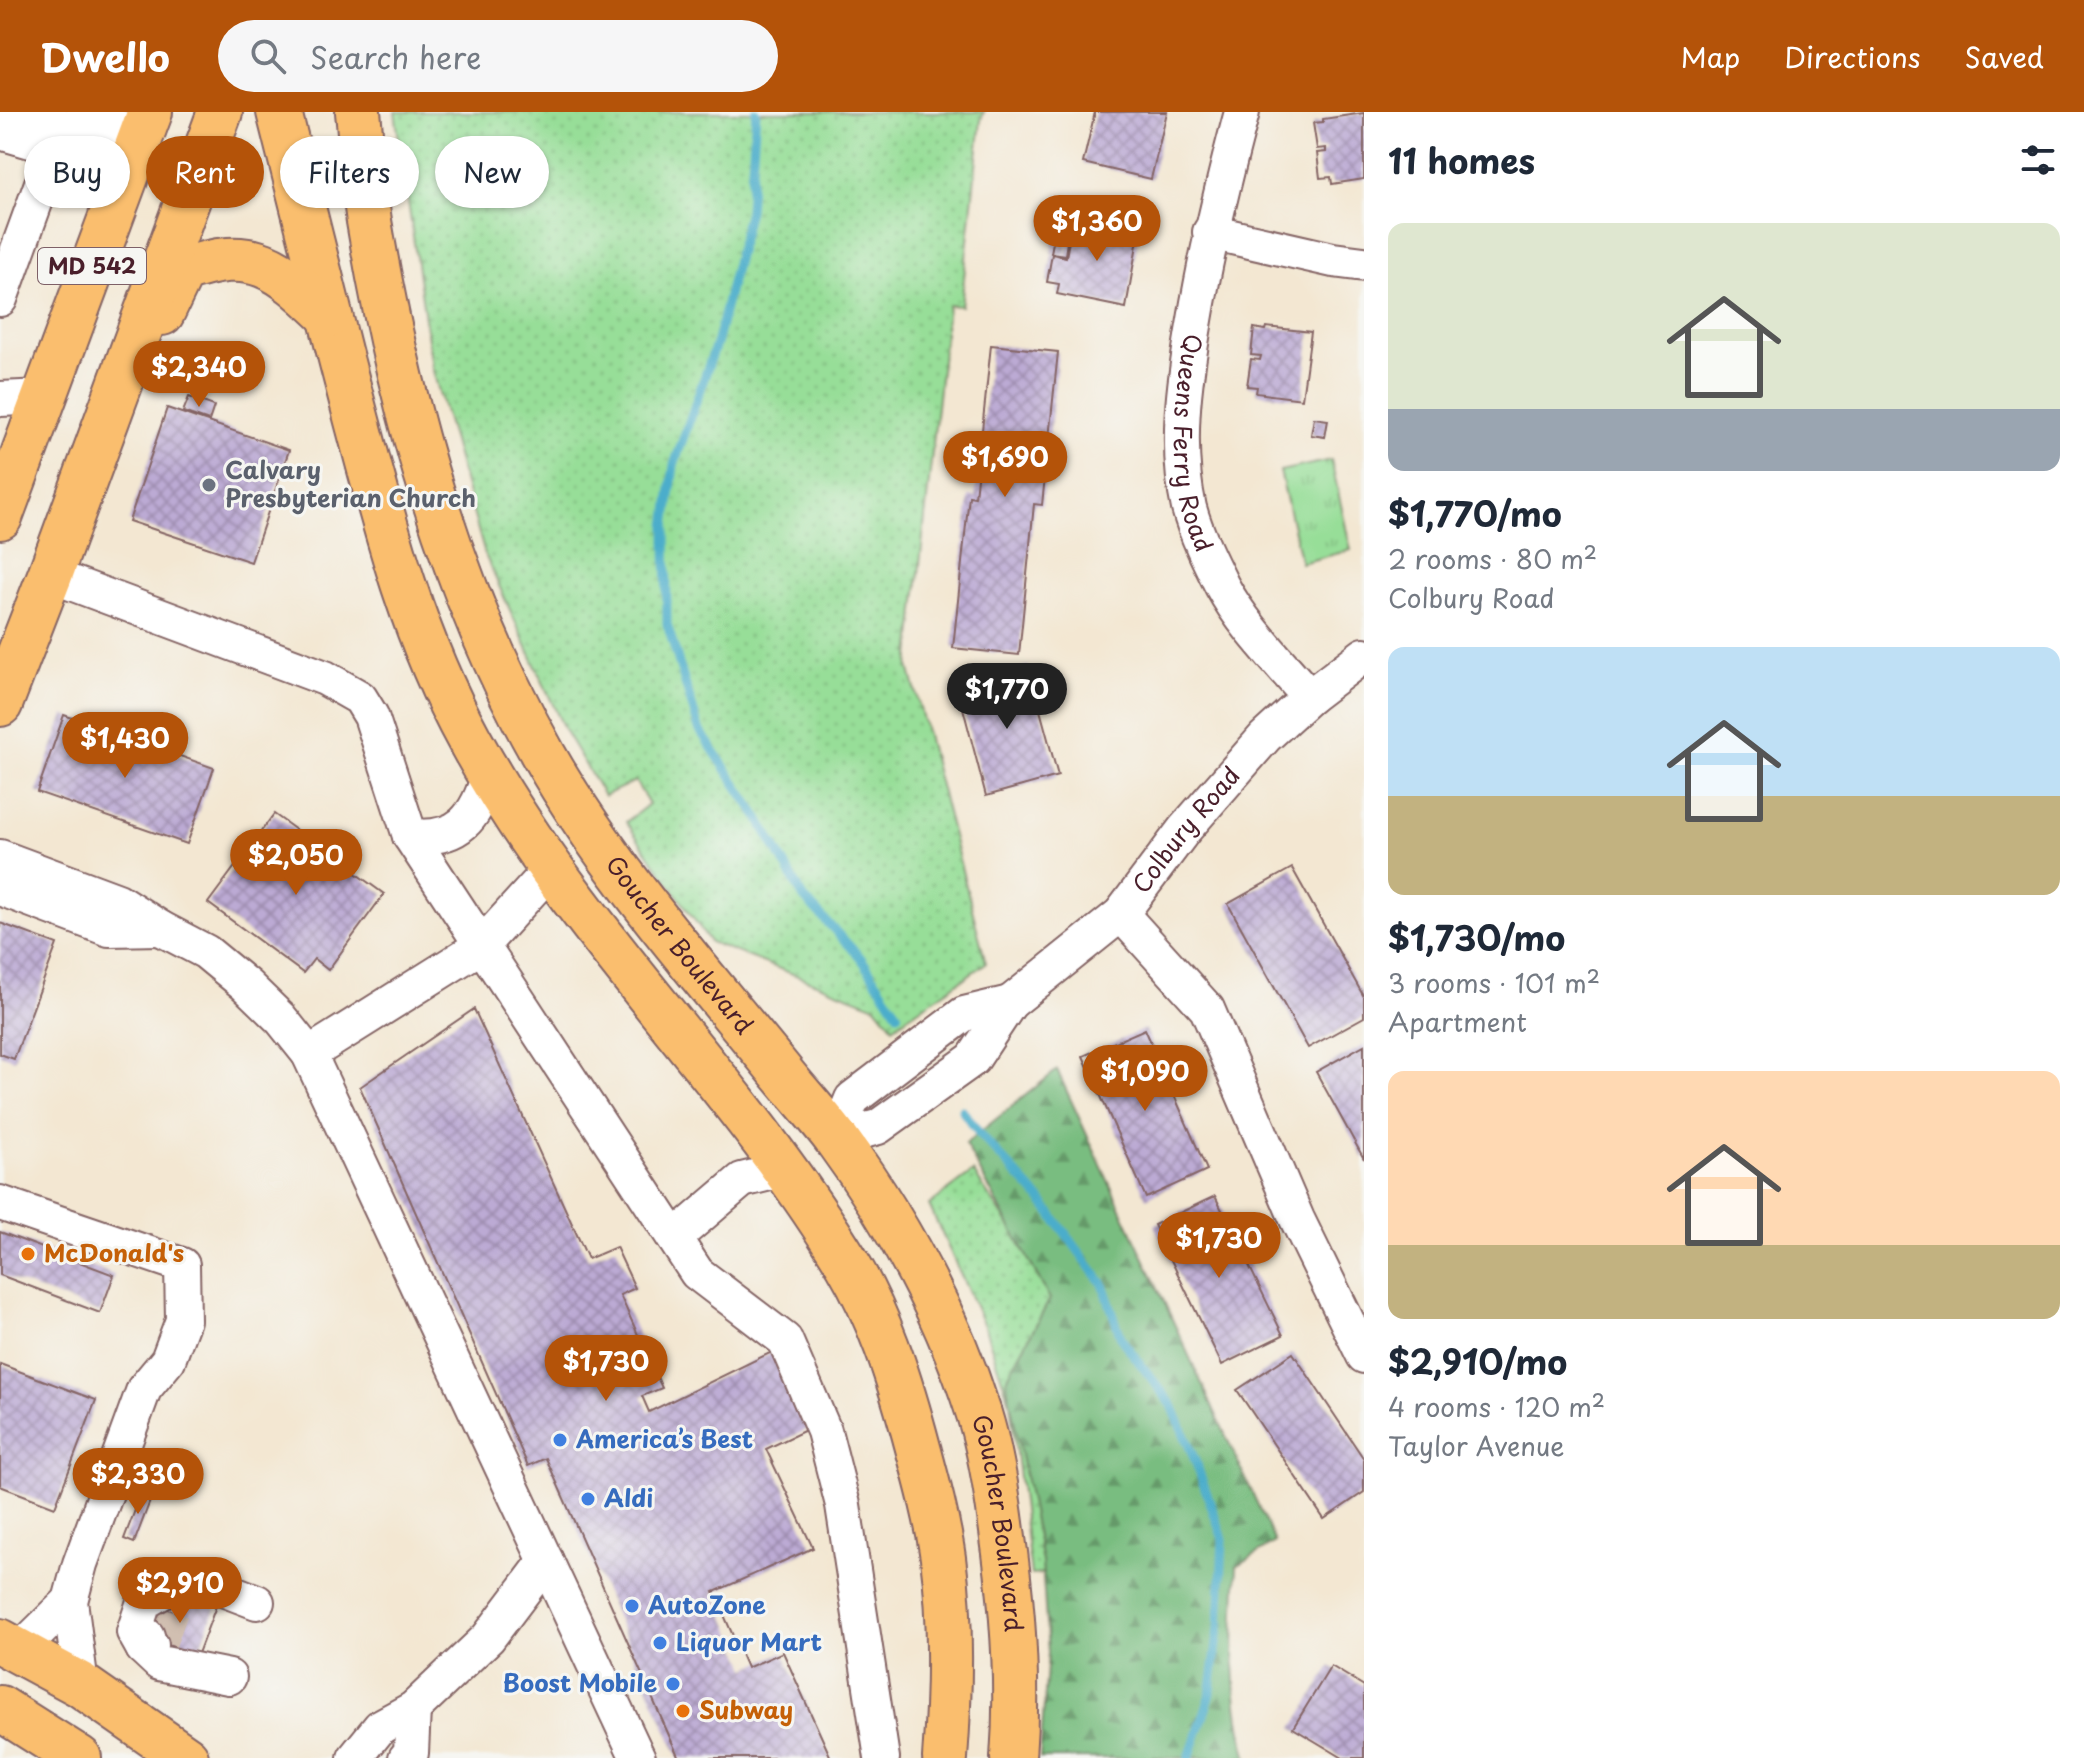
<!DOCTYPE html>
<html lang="en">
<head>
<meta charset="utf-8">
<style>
	body { margin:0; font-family:"Playpen Sans",sans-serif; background:#f6f6f7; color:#1f2937; height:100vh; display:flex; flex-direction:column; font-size:30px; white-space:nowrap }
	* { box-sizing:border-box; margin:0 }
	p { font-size:26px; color:#747a83 }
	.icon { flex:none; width:44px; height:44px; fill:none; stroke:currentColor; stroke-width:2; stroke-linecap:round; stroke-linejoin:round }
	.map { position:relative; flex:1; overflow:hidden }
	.side { display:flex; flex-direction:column; background:#fff; width:720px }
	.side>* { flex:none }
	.banner { position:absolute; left:24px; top:24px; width:760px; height:72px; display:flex; gap:16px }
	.price { position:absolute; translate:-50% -68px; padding:0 18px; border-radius:28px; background:#b45309; color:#fff; font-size:26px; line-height:52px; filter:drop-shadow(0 2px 4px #0008) }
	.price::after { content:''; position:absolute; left:50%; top:48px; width:24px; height:18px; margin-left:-12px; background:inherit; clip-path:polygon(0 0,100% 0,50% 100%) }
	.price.on { background:#222; color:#fff }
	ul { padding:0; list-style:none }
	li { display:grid; align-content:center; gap:16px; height:424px; padding:0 24px }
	li span { display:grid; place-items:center; height:248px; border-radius:16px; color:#555 }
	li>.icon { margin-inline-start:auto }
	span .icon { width:144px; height:144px; fill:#fffc; stroke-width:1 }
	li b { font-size:34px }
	h2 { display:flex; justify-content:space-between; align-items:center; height:96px; padding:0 24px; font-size:34px }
	.pill { padding:0 28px; border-radius:36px; background:#fff; box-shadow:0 2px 6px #0004; font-size:28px; line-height:72px }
	.pill.on { background:#b45309; color:#fff }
	header { display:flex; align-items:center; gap:48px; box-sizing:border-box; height:112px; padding:0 40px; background:#b45309; color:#fff }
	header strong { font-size:38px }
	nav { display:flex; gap:44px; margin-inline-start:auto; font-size:28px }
	.search { width:560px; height:72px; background:#f6f6f7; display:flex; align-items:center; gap:20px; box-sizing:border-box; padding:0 28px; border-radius:44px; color:#747a83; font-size:30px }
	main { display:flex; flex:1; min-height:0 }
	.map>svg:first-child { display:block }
	.grass { fill:url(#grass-dots); stroke:#707e62; stroke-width:2 }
	.forest { fill:url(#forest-firs); stroke:#626e56; stroke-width:2 }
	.park { fill:url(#park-tufts); stroke:#707e62; stroke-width:2 }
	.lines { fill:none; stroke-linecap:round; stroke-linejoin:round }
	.stream { stroke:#4cadcb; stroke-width:9 }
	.building { fill:url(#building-cross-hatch) }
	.minor-tunnel { stroke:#d1bfb1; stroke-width:34; stroke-dasharray:34 17; stroke-linecap:butt }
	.minor-casing { stroke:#856565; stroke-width:38 }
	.major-casing { stroke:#856565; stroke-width:48 }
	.minor { stroke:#fff; stroke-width:34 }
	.major { stroke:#fabe6e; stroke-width:44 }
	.worship-dot { fill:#6b7280; stroke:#f6f6f2; stroke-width:3 }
	.food-dot { fill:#e8710a; stroke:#f6f6f2; stroke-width:3 }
	.shop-dot { fill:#3f7fe0; stroke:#f6f6f2; stroke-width:3 }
	.labels { text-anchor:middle; stroke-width:6; stroke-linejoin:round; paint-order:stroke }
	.shield { fill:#f6f6f2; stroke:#7e6067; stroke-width:2 }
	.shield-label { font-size:22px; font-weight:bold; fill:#4a1f2b }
	.street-label { font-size:24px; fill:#4a1f2b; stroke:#f6f6f2 }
	.worship-label { font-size:24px; font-weight:bold; fill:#5b616d; stroke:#f6f6f2; text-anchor:start }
	.food-label { font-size:24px; font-weight:bold; fill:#c56008; stroke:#f6f6f2; text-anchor:start }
	.shop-label { font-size:24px; font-weight:bold; fill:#366cbe; stroke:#f6f6f2; text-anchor:start }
</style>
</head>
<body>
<header>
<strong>Dwello</strong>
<div class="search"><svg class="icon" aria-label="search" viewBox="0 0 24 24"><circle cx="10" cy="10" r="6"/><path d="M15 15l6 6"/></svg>Search here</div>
<nav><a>Map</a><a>Directions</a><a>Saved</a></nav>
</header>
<main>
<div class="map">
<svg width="1364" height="1646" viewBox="0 0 1364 1646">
	<defs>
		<pattern id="grass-dots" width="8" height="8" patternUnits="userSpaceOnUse" patternTransform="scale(2)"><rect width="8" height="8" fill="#97de98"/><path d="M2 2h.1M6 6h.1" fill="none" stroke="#84be83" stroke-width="1.8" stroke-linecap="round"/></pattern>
		<pattern id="forest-firs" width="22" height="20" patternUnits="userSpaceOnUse" patternTransform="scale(2)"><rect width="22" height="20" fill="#79bd80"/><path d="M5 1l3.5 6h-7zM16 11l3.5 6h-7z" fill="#659969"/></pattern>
		<pattern id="park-tufts" width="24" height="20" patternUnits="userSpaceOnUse" patternTransform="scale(2)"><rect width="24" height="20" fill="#97de98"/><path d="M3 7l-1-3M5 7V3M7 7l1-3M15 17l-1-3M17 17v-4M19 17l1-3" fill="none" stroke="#84be83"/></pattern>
		<pattern id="building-cross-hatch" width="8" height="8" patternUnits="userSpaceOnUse" patternTransform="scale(2)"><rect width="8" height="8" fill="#bcaad4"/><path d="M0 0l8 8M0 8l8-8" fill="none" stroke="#9b8aac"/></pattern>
	</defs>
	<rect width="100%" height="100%" fill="#f6f6f2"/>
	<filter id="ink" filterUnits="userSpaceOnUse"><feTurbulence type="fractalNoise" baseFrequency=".0125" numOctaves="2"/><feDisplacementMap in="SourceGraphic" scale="16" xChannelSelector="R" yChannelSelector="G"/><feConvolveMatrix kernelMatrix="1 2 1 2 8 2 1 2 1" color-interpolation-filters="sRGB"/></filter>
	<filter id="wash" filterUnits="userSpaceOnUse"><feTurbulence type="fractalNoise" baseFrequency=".006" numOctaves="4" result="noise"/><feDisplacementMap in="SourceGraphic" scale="32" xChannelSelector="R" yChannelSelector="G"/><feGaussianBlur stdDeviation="1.8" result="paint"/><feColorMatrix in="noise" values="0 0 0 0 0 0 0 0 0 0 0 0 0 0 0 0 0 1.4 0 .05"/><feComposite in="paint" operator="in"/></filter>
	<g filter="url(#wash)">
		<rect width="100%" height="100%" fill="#f3e7d2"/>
		<g class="grass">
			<polygon points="395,0 984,0 981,8 961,194 948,193 909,554 986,851 893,915 876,894 710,830 626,710 649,692 635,669 604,684 565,619 485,443 432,255"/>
			<polygon points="973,1060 1108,1259 1174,1452 1031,1463 1010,1291 985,1216 929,1093"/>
		</g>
		<path class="forest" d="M1057,958L1275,1430L1237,1454C1234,1518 1229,1584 1248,1646H1040L1048,1541L1042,1450L1006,1268L1050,1187L965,1032Z"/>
		<polygon class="park" points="1331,348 1351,438 1301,451 1280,359"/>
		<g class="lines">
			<g class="stream">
				<polyline points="756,0 749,98 717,229 674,353 666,415 667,512 699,617 758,705 804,786 861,846 898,902"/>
				<polyline points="962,998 981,1024 1041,1088 1103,1172 1122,1228 1172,1293 1196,1351 1223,1427 1219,1516 1210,1585 1189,1646"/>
			</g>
		</g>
		<g id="blocks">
			<g class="building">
				<polygon points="1095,0 1167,0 1151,67 1083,51"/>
				<polygon points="1364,1 1364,67 1332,72 1331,65 1320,66 1317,41 1326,40 1326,36 1317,37 1313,11 1323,10 1323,7"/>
				<polygon points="1073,108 1104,113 1104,109 1140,115 1126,196 1057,182 1059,172 1047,170 1052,142 1066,145"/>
				<polygon points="1056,114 1069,117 1065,143 1051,141"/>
				<polygon points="1266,215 1311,220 1302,287 1256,281 1257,275 1247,274 1251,247 1260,248 1261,244 1251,243 1254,216 1265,218"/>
				<polygon points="991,233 1058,240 1042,393 1034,392 1019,543 953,536 969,384 975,385"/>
				<polygon points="189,285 214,294 209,309 183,300"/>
				<polygon points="167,296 289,338 251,450 129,409"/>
				<polygon points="1314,306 1328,308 1325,325 1311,323"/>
				<polygon points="1028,554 1058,664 986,684 957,573"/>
				<polygon points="64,603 214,656 187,732 37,680"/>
				<polygon points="274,702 384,782 328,858 314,847 303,861 208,791"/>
				<polygon points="1292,756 1364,885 1364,905 1308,936 1228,792"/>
				<polygon points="0,811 57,832 14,947 0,942"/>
				<polygon points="474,897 588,1147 616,1135 635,1176 620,1183 662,1276 642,1284 649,1300 776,1238 812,1315 766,1337 813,1436 714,1480 747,1556 783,1540 831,1646 679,1646 546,1346 528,1354 360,975"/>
				<polygon points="1145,917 1207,1058 1146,1086 1083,944"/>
				<polygon points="1364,933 1364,1047 1316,960"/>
				<polygon points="1215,1084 1283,1223 1222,1253 1154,1113"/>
				<polygon points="0,1120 114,1163 100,1201 0,1163"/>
				<polygon points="1293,1241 1364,1347 1364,1380 1324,1407 1237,1278"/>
				<polygon points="0,1252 96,1288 55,1395 0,1374"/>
				<polygon points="143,1377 153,1381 134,1431 124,1427"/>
				<polygon points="187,1483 216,1494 197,1544 139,1521 150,1492 180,1502"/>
				<polygon points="1331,1554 1364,1574 1364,1646 1343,1646 1293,1616"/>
			</g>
		</g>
	</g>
	<g filter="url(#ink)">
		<use href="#blocks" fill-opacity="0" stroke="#856565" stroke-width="2"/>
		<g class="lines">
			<polyline class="minor-tunnel" points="160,1529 171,1499"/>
			<g class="minor-casing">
				<g id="minor">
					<polyline points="14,0 66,15 99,12 143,20"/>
					<path id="s1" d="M1242,0C1223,71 1207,136 1195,208C1184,270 1175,334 1189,396C1196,422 1210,450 1222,474C1244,515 1280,550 1309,585"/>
					<polyline points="0,20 41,32 49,52 0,187"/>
					<polyline points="49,52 121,76"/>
					<polyline points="1210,120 1333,148 1364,152"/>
					<polyline points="0,287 44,285"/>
					<polyline points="50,463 325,566 360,586 371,604 410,724 697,1161 785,1228 824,1319 843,1393 882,1646"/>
					<path d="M410,724C459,729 476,706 489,663"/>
					<polyline points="0,745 118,789 160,816 206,840 246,873 281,907 309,942 638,1646"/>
					<polyline points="0,776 109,817 160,816"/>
					<polyline points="1121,802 1207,897 1297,1107 1364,1244"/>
					<polyline points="309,942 481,834 551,757"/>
					<path id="s2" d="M836,1026L878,1015L973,947L1010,891L1121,802L1184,718L1265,625L1309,585L1364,543"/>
					<polyline points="836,1026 852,987 964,902 1010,891"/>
					<polyline points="0,1091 182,1153 183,1208 168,1248 144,1277 80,1452 70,1489 81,1573"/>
					<polyline points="674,1126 742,1068 786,1057"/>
					<polyline points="186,1463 257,1490"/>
					<polyline points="147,1524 143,1536 159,1551 229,1565"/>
					<polyline points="151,1533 143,1536 134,1520 144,1490 165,1478"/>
					<polyline points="19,1539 70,1489"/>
					<polyline points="355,1646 380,1615 413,1597 488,1526 546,1449"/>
					<polyline points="406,1646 411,1641 413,1597"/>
				</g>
			</g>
			<g class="major-casing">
				<g id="major">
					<path d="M279,0C304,101 329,201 355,301C385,415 412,523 469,627C572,817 736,967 848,1152C879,1204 898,1263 914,1321C925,1362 937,1404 943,1446C952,1511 950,1580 945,1646"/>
					<path id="s3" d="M358,0C362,36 363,73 369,109C400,294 451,480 544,644C610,760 701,861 785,965C802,986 821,1006 837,1028C898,1111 948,1204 979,1302C991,1340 997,1380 1002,1419C1013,1495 1019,1569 1013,1646"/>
					<path d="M162,201L182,159C254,132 279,156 329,203"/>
					<polyline points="0,405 150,0"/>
					<polyline points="0,592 50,463 220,0"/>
					<polyline points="0,1529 81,1573 186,1646"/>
					<polyline points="0,1596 79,1646"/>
				</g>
			</g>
			<use href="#minor" class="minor"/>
			<use href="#major" class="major"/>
		</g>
	</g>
	<circle class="worship-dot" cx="209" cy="373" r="8"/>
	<g class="food-dot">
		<circle cx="28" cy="1142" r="8"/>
		<circle cx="683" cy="1599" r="8"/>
	</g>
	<g class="shop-dot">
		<circle cx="560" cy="1328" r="8"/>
		<circle cx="588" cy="1387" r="8"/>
		<circle cx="632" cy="1494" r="8"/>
		<circle cx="660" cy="1531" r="8"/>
		<circle cx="673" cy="1572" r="8"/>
	</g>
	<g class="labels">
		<rect class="shield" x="38" y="136" width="108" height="36" rx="6"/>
		<g class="shield-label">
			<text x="92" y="162">MD 542</text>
		</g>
		<g class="street-label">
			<text dy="8" stroke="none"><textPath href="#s1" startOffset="338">Queens Ferry Road</textPath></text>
			<text dy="8" stroke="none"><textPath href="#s2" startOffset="476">Colbury Road</textPath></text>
			<text dy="8" stroke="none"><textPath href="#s3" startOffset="908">Goucher Boulevard</textPath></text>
			<text dy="8" stroke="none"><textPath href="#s3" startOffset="1580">Goucher Boulevard</textPath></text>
		</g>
		<g class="worship-label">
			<text x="225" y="367">Calvary<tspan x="225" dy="28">Presbyterian Church</tspan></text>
		</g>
		<g class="food-label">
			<text x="44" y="1150">McDonald's</text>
			<text x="699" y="1607">Subway</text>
		</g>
		<g class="shop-label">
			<text x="576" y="1336">America’s Best</text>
			<text x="604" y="1395">Aldi</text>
			<text x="648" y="1502">AutoZone</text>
			<text x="676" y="1539">Liquor Mart</text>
			<text x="657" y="1580" text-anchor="end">Boost Mobile</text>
		</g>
	</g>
</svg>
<b class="price" style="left:1097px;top:151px">$1,360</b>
<b class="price" style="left:199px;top:297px">$2,340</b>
<b class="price" style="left:1005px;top:387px">$1,690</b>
<b class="price on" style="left:1007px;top:619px">$1,770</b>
<b class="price" style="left:125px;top:668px">$1,430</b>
<b class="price" style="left:296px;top:785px">$2,050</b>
<b class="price" style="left:1145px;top:1001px">$1,090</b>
<b class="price" style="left:1219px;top:1168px">$1,730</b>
<b class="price" style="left:606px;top:1291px">$1,730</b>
<b class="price" style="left:138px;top:1404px">$2,330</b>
<b class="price" style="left:180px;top:1513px">$2,910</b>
<div class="banner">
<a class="pill">Buy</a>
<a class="pill on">Rent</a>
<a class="pill">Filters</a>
<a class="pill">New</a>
</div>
</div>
<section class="side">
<h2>11 homes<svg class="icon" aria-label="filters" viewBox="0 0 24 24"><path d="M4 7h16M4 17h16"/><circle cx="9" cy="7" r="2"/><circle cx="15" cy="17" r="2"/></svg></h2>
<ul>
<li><span style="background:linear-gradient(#dfe7d0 75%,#9aa5b1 0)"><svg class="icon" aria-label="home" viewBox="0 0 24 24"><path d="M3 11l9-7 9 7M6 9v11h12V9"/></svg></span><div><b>$1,770/mo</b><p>2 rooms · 80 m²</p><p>Colbury Road</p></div></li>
<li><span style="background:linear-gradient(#bfe0f5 60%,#c2b280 0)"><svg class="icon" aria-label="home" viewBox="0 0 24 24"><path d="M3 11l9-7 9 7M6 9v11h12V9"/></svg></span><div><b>$1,730/mo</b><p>3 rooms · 101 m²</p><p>Apartment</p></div></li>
<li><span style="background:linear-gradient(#ffd9b3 70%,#c2b280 0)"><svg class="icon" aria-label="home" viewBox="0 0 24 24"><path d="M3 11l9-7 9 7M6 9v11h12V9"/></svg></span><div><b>$2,910/mo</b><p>4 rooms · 120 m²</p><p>Taylor Avenue</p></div></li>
</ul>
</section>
</main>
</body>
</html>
